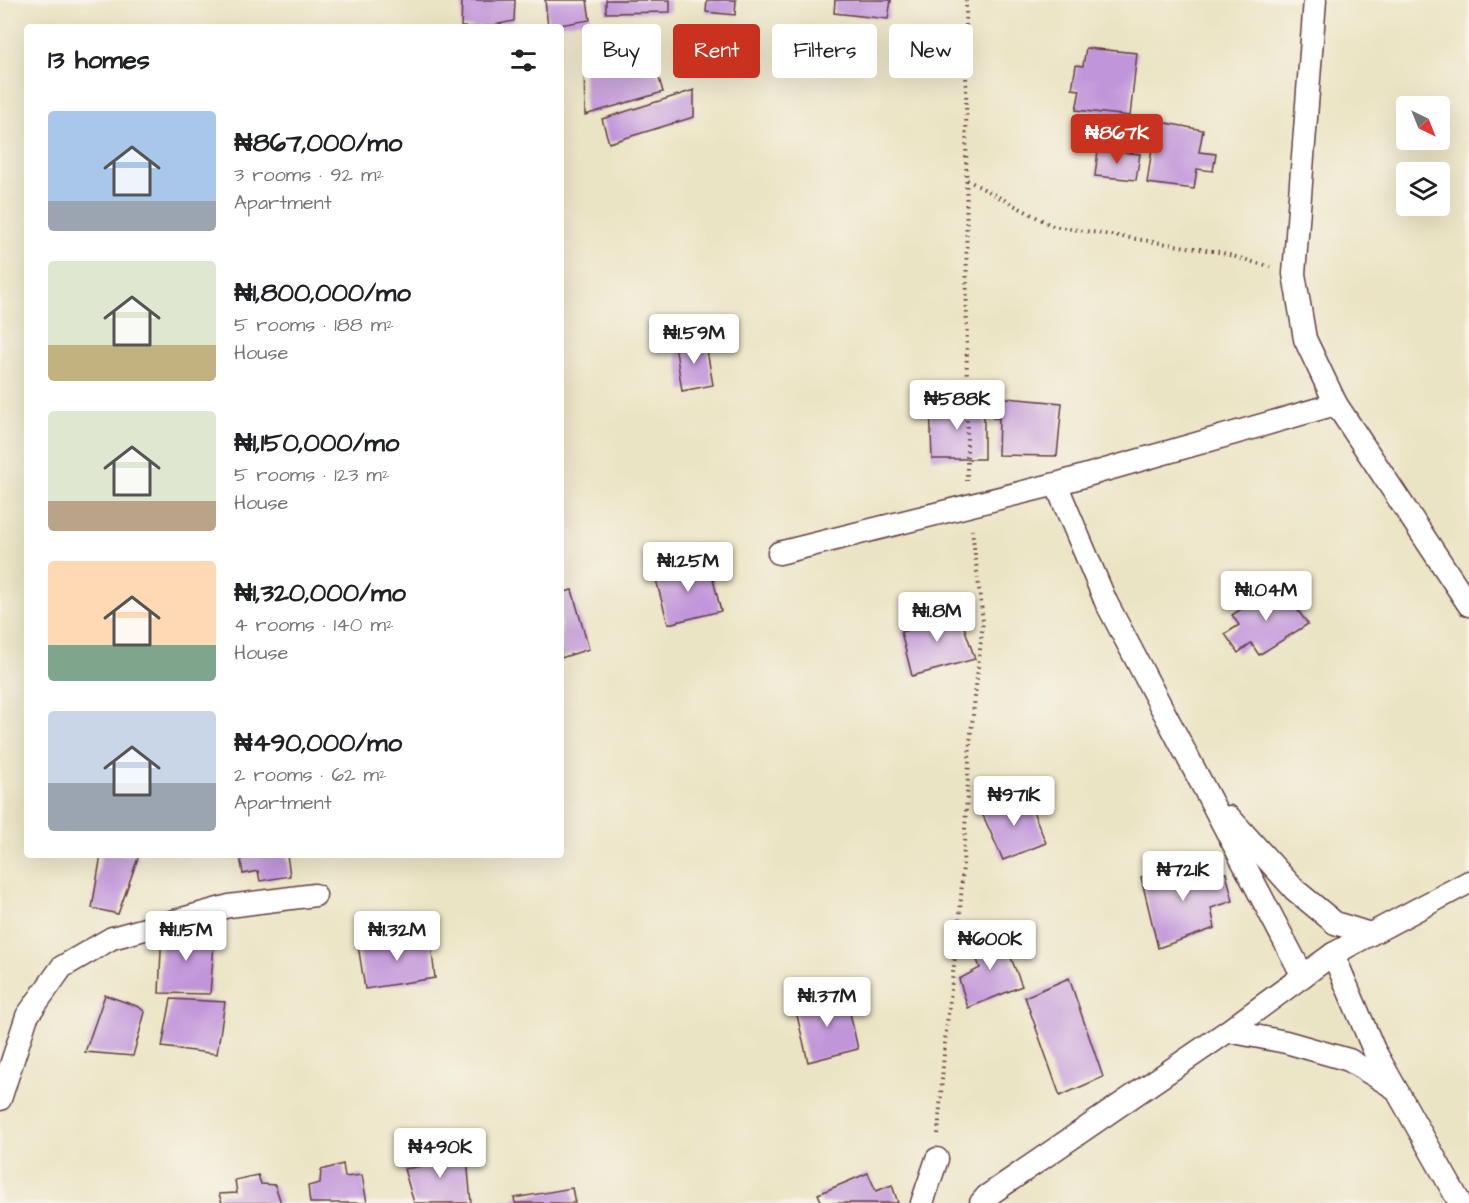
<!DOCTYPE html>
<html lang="en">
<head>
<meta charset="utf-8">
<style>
	body { margin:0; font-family:"Architects Daughter",sans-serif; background:#f6f6f6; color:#202124; height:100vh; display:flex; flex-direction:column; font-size:22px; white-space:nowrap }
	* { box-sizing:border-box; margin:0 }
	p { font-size:20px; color:#757577 }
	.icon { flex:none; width:33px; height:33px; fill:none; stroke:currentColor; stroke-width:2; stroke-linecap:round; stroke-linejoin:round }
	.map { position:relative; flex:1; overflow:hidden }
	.sheet { position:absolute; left:24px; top:24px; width:540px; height:834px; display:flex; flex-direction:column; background:#fff; border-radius:6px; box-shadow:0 6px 24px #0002 }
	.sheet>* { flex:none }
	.hud { position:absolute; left:582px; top:24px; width:570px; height:54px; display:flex; gap:12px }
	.needle { width:39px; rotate:137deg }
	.buttons { position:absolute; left:1396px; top:96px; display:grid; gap:12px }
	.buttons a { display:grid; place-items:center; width:54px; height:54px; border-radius:6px; background:#fff; box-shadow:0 6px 24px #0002; font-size:30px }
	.price { position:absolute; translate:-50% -51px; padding:0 14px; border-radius:6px; background:#fff; color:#222; font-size:20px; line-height:39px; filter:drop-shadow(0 2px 3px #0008) }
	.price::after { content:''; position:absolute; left:50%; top:36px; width:18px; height:14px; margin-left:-9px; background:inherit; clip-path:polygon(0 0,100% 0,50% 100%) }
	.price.active { background:#c8321e; color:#fff }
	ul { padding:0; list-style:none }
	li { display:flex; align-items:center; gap:18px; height:150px; padding:0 24px }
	li span { display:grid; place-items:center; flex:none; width:168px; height:120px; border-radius:6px; color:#555 }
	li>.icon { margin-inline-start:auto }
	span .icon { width:72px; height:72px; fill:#fffc; stroke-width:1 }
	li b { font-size:26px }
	h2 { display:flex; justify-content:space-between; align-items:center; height:72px; padding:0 24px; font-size:26px }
	.pill { padding:0 21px; border-radius:6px; background:#fff; box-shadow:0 6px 24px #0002; font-size:21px; line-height:54px }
	.pill.active { background:#c8321e; color:#fff }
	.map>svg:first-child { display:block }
	.building { fill:#c195da }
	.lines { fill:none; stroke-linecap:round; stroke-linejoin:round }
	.minor-casing { stroke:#623d42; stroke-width:25 }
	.path { stroke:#623d42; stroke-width:4; stroke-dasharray:1.5 4.5; stroke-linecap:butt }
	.minor { stroke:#fff; stroke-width:22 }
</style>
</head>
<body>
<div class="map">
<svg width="1469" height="1203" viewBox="0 0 1469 1203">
	<rect width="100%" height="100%" fill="#f7f3e8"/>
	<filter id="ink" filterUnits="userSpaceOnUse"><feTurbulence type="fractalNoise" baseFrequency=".0167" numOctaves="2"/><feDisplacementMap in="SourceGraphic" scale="12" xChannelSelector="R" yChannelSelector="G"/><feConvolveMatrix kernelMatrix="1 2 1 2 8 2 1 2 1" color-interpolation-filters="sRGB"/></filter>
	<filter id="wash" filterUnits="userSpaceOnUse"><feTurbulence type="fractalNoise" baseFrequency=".008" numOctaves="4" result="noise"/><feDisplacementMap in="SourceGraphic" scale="24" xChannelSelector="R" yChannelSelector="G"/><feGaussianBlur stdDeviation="1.35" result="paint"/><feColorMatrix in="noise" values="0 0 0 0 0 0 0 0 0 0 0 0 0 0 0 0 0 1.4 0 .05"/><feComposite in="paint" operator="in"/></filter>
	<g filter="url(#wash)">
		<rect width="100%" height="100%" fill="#ebe4c4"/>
		<g id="blocks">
			<g class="building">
				<polygon points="462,0 515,0 514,21 484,27 461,27"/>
				<polygon points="545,0 587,0 590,20 548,27"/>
				<polygon points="606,0 670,0 670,12 606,13"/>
				<polygon points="707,0 736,0 735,15 706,12"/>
				<polygon points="835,0 891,0 888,19 834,13"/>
				<polygon points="649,43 663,92 585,115 584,62"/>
				<polygon points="1086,48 1137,53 1130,116 1076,110 1080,90 1072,89 1076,65 1083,66"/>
				<polygon points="694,90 694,117 609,143 602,119"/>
				<polygon points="1156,121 1203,130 1199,152 1216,154 1213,171 1197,169 1194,189 1147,183"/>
				<polygon points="1098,150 1140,154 1136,180 1095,176"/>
				<polygon points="705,339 713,385 682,391 675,344"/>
				<polygon points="996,397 1062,403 1057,456 998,455 999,418 993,418"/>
				<polygon points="930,403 984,405 984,459 932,459"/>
				<polygon points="709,563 721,611 668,624 655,576"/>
				<polygon points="1279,585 1308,624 1259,655 1251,643 1238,653 1225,634 1239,625 1232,615"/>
				<polygon points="572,590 589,649 561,658 561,593"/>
				<polygon points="943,610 945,619 960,615 975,659 912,676 901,632 918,627 916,618"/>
				<polygon points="1026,794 1046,843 1003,860 981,811"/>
				<polygon points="101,855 139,855 118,914 92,908"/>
				<polygon points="240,855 287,855 290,876 260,881 258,871 243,874"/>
				<polygon points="1195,860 1201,879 1226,873 1233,901 1211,908 1215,928 1158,948 1141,877"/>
				<polygon points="162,929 215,933 210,994 159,993"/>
				<polygon points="1000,930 1022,986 968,1008 959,979 980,968 971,944"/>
				<polygon points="430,935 435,978 365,989 358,945"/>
				<polygon points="1069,978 1103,1077 1060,1096 1025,997"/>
				<polygon points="105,995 139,1007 145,1012 133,1056 85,1052"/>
				<polygon points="846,995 858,1049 808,1062 795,1007"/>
				<polygon points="171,999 225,1002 217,1054 162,1047"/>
				<polygon points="449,1144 451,1159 467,1158 471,1203 414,1203 404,1169 423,1166 419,1155"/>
				<polygon points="343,1164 345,1177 362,1175 367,1203 310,1203 308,1186 320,1183 321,1170"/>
				<polygon points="868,1173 876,1191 892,1185 898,1203 822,1203 818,1194"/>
				<polygon points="258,1175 261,1184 275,1185 281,1203 222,1203 219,1194 237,1193 235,1180"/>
				<polygon points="572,1188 575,1203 515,1203 514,1198"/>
			</g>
		</g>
	</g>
	<g filter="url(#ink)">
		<use href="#blocks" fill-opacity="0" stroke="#623d42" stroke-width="1.5"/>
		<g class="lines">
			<g class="minor-casing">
				<g id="minor">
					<polyline points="1315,0 1294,274 1305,339 1336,404 1469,605"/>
					<polyline points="1056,484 1106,602 1303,976"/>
					<polyline points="779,553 1056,484 1336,404"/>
					<polyline points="1229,817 1295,890 1335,923 1370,934"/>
					<polyline points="1333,954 1374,1050 1460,1203"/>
					<polyline points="1228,1031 1286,1042 1349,1060 1395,1088"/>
					<polyline points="0,1099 27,1016 62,967 112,938 229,906 315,895"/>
					<polyline points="922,1203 937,1159"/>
					<polyline points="981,1203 987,1196 1228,1031 1333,954 1469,882"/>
				</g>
			</g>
			<g class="path">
				<polyline points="966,0 967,481"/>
				<polyline points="967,180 1053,226 1219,252 1270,267"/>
				<polyline points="938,1134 945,1040 960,915 970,743 983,621 972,530"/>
			</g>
			<use href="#minor" class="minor"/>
		</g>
	</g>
</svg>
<div class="buttons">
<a><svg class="needle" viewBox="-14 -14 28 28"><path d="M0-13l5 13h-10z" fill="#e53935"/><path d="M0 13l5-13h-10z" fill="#757577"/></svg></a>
<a><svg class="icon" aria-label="layers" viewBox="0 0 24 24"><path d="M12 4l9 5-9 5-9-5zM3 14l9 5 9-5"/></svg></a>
</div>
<b class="price active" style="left:1117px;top:165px">₦867K</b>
<b class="price" style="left:694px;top:365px">₦1.59M</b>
<b class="price" style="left:957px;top:431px">₦588K</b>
<b class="price" style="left:688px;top:593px">₦1.25M</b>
<b class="price" style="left:1266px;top:622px">₦1.04M</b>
<b class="price" style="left:937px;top:643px">₦1.8M</b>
<b class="price" style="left:1014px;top:827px">₦971K</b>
<b class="price" style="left:1183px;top:902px">₦721K</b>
<b class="price" style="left:186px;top:962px">₦1.15M</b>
<b class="price" style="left:397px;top:962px">₦1.32M</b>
<b class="price" style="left:990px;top:971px">₦600K</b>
<b class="price" style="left:827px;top:1028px">₦1.37M</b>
<b class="price" style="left:440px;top:1179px">₦490K</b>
<div class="hud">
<a class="pill">Buy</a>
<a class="pill active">Rent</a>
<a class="pill">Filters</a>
<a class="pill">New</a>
</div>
<section class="sheet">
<h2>13 homes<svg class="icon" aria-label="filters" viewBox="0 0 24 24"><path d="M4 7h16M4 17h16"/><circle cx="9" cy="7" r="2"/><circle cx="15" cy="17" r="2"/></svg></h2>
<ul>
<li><span style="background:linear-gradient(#a9c7e8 75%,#9aa5b1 0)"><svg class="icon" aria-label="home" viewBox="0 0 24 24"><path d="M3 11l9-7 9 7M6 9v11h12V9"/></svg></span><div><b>₦867,000/mo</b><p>3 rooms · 92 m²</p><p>Apartment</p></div></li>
<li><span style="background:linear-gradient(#dfe7d0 70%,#c2b280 0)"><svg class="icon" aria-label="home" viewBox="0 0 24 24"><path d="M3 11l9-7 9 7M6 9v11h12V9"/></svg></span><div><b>₦1,800,000/mo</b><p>5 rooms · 188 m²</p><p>House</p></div></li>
<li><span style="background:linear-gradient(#dfe7d0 75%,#b9a48a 0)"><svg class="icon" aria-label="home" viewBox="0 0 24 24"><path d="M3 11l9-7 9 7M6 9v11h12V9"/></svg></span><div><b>₦1,150,000/mo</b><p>5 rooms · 123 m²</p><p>House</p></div></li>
<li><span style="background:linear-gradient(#ffd9b3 70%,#7fa58c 0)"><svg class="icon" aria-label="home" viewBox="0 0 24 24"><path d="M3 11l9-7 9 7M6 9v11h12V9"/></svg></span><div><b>₦1,320,000/mo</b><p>4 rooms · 140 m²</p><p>House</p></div></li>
<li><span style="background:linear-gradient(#c9d6e8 60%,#9aa5b1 0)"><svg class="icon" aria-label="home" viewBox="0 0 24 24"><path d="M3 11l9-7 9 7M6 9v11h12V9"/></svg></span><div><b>₦490,000/mo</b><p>2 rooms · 62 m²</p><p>Apartment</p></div></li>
</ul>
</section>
</div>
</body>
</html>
